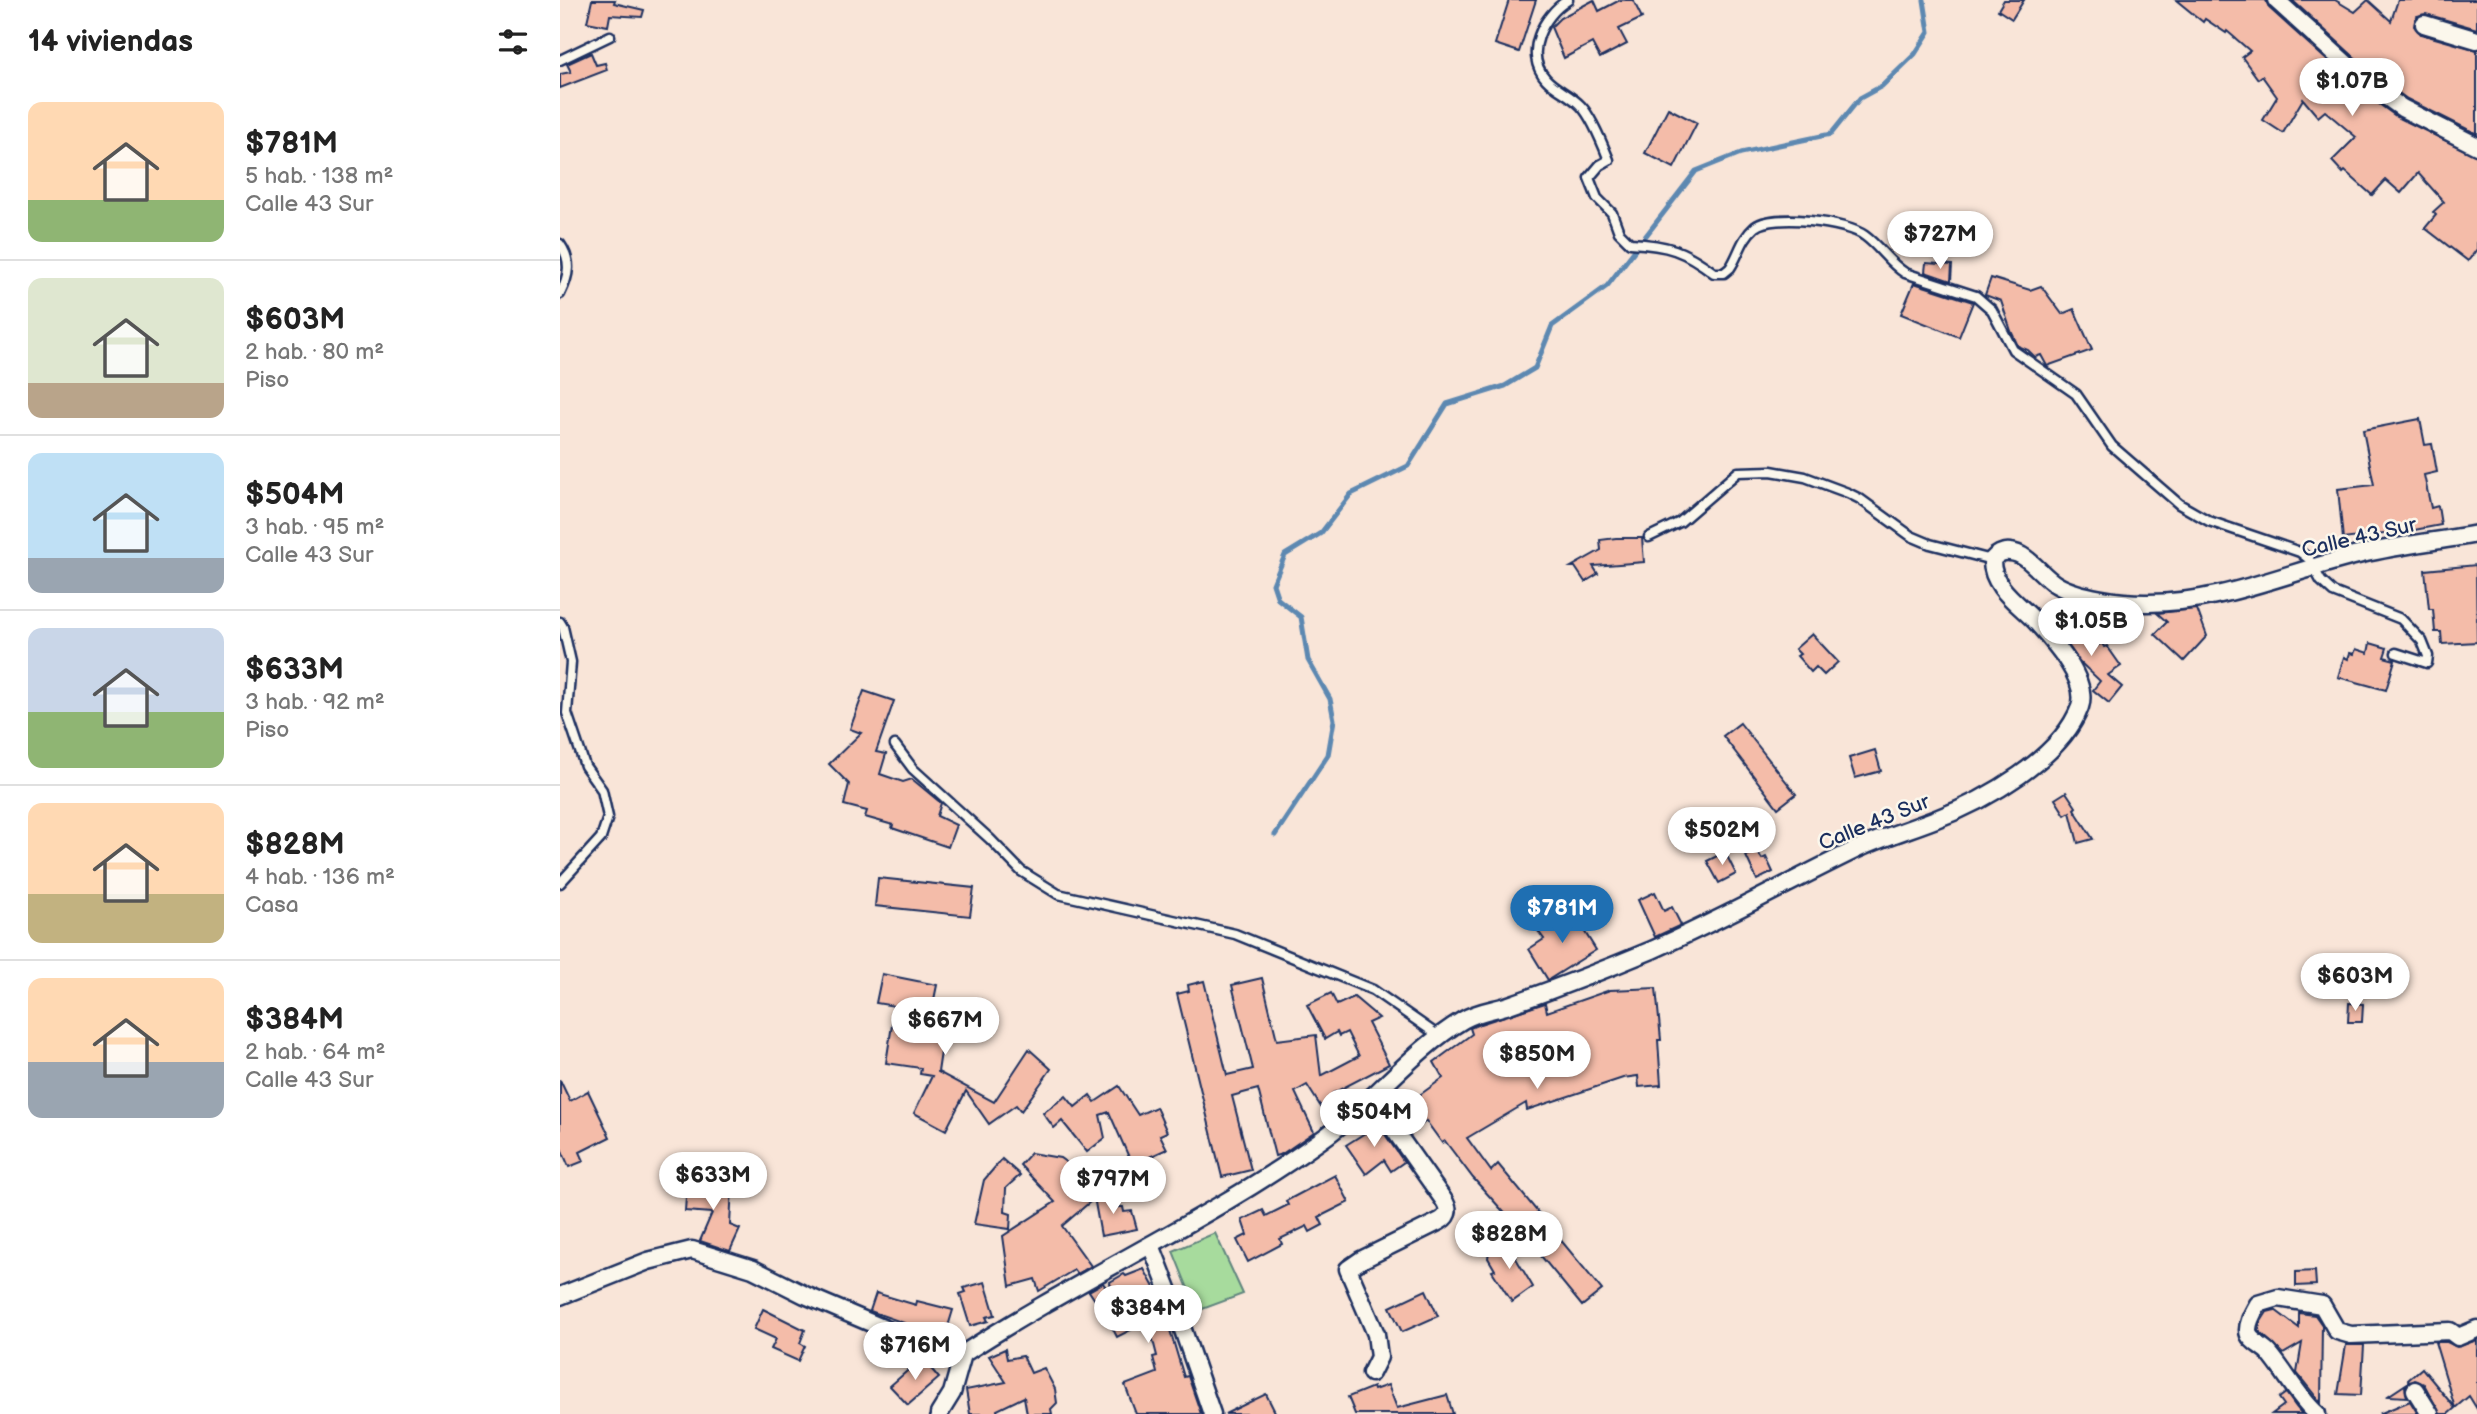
<!DOCTYPE html>
<html lang="es">
<head>
<meta charset="utf-8">
<style>
	body { margin:0; font-family:"Balsamiq Sans",sans-serif; background:#f6f6f6; color:#222; height:100vh; display:flex; flex-direction:column; font-size:26px; white-space:nowrap }
	* { box-sizing:border-box; margin:0 }
	p { font-size:23px; color:#767676 }
	.icon { flex:none; width:38px; height:38px; fill:none; stroke:currentColor; stroke-width:2; stroke-linecap:round; stroke-linejoin:round }
	.map { position:relative; flex:1; overflow:hidden }
	.details { display:flex; flex-direction:column; background:#fff; width:560px }
	.details>* { flex:none }
	.price { position:absolute; translate:-50% -60px; padding:0 16px; border-radius:24px; background:#fff; color:#222; font-size:23px; line-height:46px; filter:drop-shadow(0 2px 4px #0008) }
	.price::after { content:''; position:absolute; left:50%; top:42px; width:21px; height:16px; margin-left:-10px; background:inherit; clip-path:polygon(0 0,100% 0,50% 100%) }
	.price.selected { background:#1f6fb2; color:#fff }
	ul { padding:0; list-style:none }
	li { display:flex; align-items:center; gap:21px; height:175px; padding:0 28px }
	li+li { border-top:2px solid #e0e0e0 }
	li span { display:grid; place-items:center; flex:none; width:196px; height:140px; border-radius:14px; color:#555 }
	li>.icon { margin-inline-start:auto }
	span .icon { width:84px; height:84px; fill:#fffc; stroke-width:1 }
	li b { font-size:30px }
	h2 { display:flex; justify-content:space-between; align-items:center; height:84px; padding:0 28px; font-size:30px }
	main { display:flex; flex:1; min-height:0 }
	.map>svg:first-child { display:block }
	.green { fill:#a7db9d; stroke:#61857e; stroke-width:2 }
	.lines { fill:none; stroke-linecap:round; stroke-linejoin:round }
	.stream { stroke:#5d88b1; stroke-width:5 }
	.building { fill:#f4bca9; stroke:#1b2f5e; stroke-width:2 }
	.lane-casing { stroke:#1b2f5e; stroke-width:13 }
	.street-casing { stroke:#1b2f5e; stroke-width:21 }
	.lane { stroke:#fbf7ec; stroke-width:8 }
	.street { stroke:#fbf7ec; stroke-width:16 }
	.labels { text-anchor:middle; stroke-width:5; stroke-linejoin:round; paint-order:stroke }
	.street-label { font-size:21px; fill:#1b2f5e; stroke:#fbf7ec }
</style>
</head>
<body>
<main>
<section class="details">
<h2>14 viviendas<svg class="icon" aria-label="filters" viewBox="0 0 24 24"><path d="M4 7h16M4 17h16"/><circle cx="9" cy="7" r="2"/><circle cx="15" cy="17" r="2"/></svg></h2>
<ul>
<li><span style="background:linear-gradient(#ffd9b3 70%,#8fb573 0)"><svg class="icon" aria-label="home" viewBox="0 0 24 24"><path d="M3 11l9-7 9 7M6 9v11h12V9"/></svg></span><div><b>$781M</b><p>5 hab. · 138 m²</p><p>Calle 43 Sur</p></div></li>
<li><span style="background:linear-gradient(#dfe7d0 75%,#b9a48a 0)"><svg class="icon" aria-label="home" viewBox="0 0 24 24"><path d="M3 11l9-7 9 7M6 9v11h12V9"/></svg></span><div><b>$603M</b><p>2 hab. · 80 m²</p><p>Piso</p></div></li>
<li><span style="background:linear-gradient(#bfe0f5 75%,#9aa5b1 0)"><svg class="icon" aria-label="home" viewBox="0 0 24 24"><path d="M3 11l9-7 9 7M6 9v11h12V9"/></svg></span><div><b>$504M</b><p>3 hab. · 95 m²</p><p>Calle 43 Sur</p></div></li>
<li><span style="background:linear-gradient(#c9d6e8 60%,#8fb573 0)"><svg class="icon" aria-label="home" viewBox="0 0 24 24"><path d="M3 11l9-7 9 7M6 9v11h12V9"/></svg></span><div><b>$633M</b><p>3 hab. · 92 m²</p><p>Piso</p></div></li>
<li><span style="background:linear-gradient(#ffd9b3 65%,#c2b280 0)"><svg class="icon" aria-label="home" viewBox="0 0 24 24"><path d="M3 11l9-7 9 7M6 9v11h12V9"/></svg></span><div><b>$828M</b><p>4 hab. · 136 m²</p><p>Casa</p></div></li>
<li><span style="background:linear-gradient(#ffd9b3 60%,#9aa5b1 0)"><svg class="icon" aria-label="home" viewBox="0 0 24 24"><path d="M3 11l9-7 9 7M6 9v11h12V9"/></svg></span><div><b>$384M</b><p>2 hab. · 64 m²</p><p>Calle 43 Sur</p></div></li>
</ul>
</section>
<div class="map">
<svg width="1917" height="1414" viewBox="0 0 1917 1414">
	<rect width="100%" height="100%" fill="#f9e5d8"/>
	<filter id="ink" filterUnits="userSpaceOnUse"><feTurbulence type="fractalNoise" baseFrequency=".0143" numOctaves="2"/><feDisplacementMap in="SourceGraphic" scale="14" xChannelSelector="R" yChannelSelector="G"/><feConvolveMatrix kernelMatrix="1 2 1 2 8 2 1 2 1" color-interpolation-filters="sRGB"/></filter>
	<g filter="url(#ink)">
		<polygon class="green" points="655,1233 683,1294 637,1311 613,1251"/>
		<g class="lines">
			<polyline class="stream" points="715,835 768,755 774,720 770,699 748,660 741,617 718,599 713,584 725,555 761,533 791,494 848,466 887,404 945,386 975,368 992,326 1047,286 1136,171 1181,153 1271,134 1300,98 1322,86 1355,54 1369,32 1364,0"/>
		</g>
		<g class="building">
			<polygon points="32,0 55,0 54,3 84,10 82,17 50,15 48,26 27,22"/>
			<polygon points="949,0 976,0 959,52 935,44"/>
			<polygon points="1034,0 1039,11 1060,0 1073,0 1082,18 1059,29 1067,44 1040,58 1032,43 1004,58 991,27 1000,18"/>
			<polygon points="1444,0 1464,0 1452,19 1438,10"/>
			<polygon points="1616,0 1706,0 1709,8 1801,91 1837,117 1917,156 1917,249 1908,261 1865,228 1876,215 1873,212 1884,202 1858,173 1841,193 1826,180 1812,195 1785,171 1783,173 1772,161 1796,137 1765,111 1758,117 1743,99 1723,133 1703,120 1717,97 1702,76 1698,79 1682,57 1690,51 1667,31 1666,33 1645,19 1643,22"/>
			<polygon points="1732,0 1775,0 1795,12 1808,0 1831,21 1838,0 1917,0 1917,29 1866,14 1857,16 1854,26 1861,34 1917,50 1917,134 1847,99 1814,75"/>
			<polygon points="31,53 36,65 45,63 47,70 0,88 0,74 11,72 7,64"/>
			<polygon points="1108,108 1137,123 1114,168 1085,153"/>
			<polygon points="1366,263 1392,265 1391,281 1365,272"/>
			<polygon points="1431,278 1470,290 1481,286 1502,314 1514,309 1532,350 1487,366 1481,355 1475,357 1468,350 1458,346 1451,331 1441,301 1425,295"/>
			<polygon points="1354,283 1413,302 1399,337 1341,314"/>
			<polygon points="1860,419 1865,445 1872,444 1877,472 1864,475 1871,508 1878,506 1881,525 1849,531 1783,539 1778,489 1814,485 1803,430"/>
			<polygon points="1056,538 1082,538 1084,562 1033,566 1038,574 1025,582 1015,567 1011,567 1041,550 1040,540"/>
			<polygon points="1916,565 1917,642 1882,644 1881,632 1875,632 1873,609 1869,609 1865,570"/>
			<polygon points="1637,609 1647,636 1624,661 1595,634 1607,622 1597,613"/>
			<polygon points="1498,612 1518,639 1529,633 1538,645 1542,643 1544,647 1547,646 1561,666 1548,675 1562,687 1549,703 1533,690 1540,681 1520,662 1488,619"/>
			<polygon points="1252,634 1278,662 1264,675 1256,667 1251,672 1237,656 1240,654 1235,649"/>
			<polygon points="1810,643 1827,648 1824,657 1835,660 1826,690 1778,677 1784,657 1788,659 1790,653 1794,654 1796,649 1808,653"/>
			<polygon points="304,691 334,701 316,752 326,754 320,774 343,782 352,779 381,803 377,816 396,825 388,847 332,828 333,825 305,817 307,811 284,805 289,784 269,764 301,733 290,729"/>
			<polygon points="1180,723 1236,794 1218,808 1163,736"/>
			<polygon points="1315,750 1321,771 1295,778 1289,758"/>
			<polygon points="1506,792 1516,807 1514,809 1533,839 1518,843 1510,812 1505,815 1495,799"/>
			<polygon points="1197,851 1202,859 1206,857 1213,872 1197,880 1186,856"/>
			<polygon points="1165,852 1176,874 1159,883 1147,861"/>
			<polygon points="318,878 414,888 410,916 315,906"/>
			<polygon points="1095,892 1104,911 1112,907 1121,925 1095,937 1078,900"/>
			<polygon points="1011,910 1036,950 988,980 969,949 984,939 978,931"/>
			<polygon points="322,974 377,985 368,1029 384,1032 378,1072 434,1102 469,1049 491,1069 461,1111 456,1105 429,1124 406,1091 386,1130 354,1113 372,1076 360,1074 361,1068 326,1063 335,1006 316,1003"/>
			<polygon points="702,978 717,1040 756,1035 761,1076 799,1056 787,1032 779,1036 777,1032 765,1039 747,1005 771,993 777,1005 794,997 819,1018 808,1023 829,1064 773,1093 775,1096 761,1107 747,1085 735,1092 754,1132 722,1154 715,1156 698,1089 672,1096 691,1170 662,1177 617,994 629,991 628,985 644,981 667,1075 693,1069 672,985"/>
			<polygon points="1096,988 1101,1040 1098,1040 1101,1085 1079,1087 1078,1076 1063,1078 967,1110 966,1103 907,1138 931,1171 938,1164 1042,1290 1022,1306 959,1229 913,1178 885,1141 882,1143 866,1121 850,1134 827,1102 841,1091 850,1102 883,1078 874,1062 912,1034 910,1028 917,1025 985,1003 987,1012 1050,990"/>
			<polygon points="1789,1003 1803,1004 1802,1022 1788,1022"/>
			<polygon points="0,1080 10,1101 28,1091 50,1137 20,1152 24,1161 9,1167 0,1146"/>
			<polygon points="559,1086 578,1115 596,1107 607,1132 600,1135 607,1149 585,1159 595,1181 582,1187 549,1112 540,1115 545,1138 527,1152 502,1121 494,1128 483,1113 506,1096 515,1107 530,1095 535,1102"/>
			<polygon points="815,1120 844,1162 831,1171 824,1160 806,1174 786,1145 805,1133 803,1129"/>
			<polygon points="471,1153 500,1158 514,1168 522,1181 530,1202 502,1226 531,1266 517,1274 514,1270 479,1291 475,1279 450,1286 443,1236 495,1202 460,1165"/>
			<polygon points="442,1159 460,1175 446,1188 445,1212 451,1214 450,1229 414,1224 424,1180"/>
			<polygon points="775,1175 789,1202 759,1217 763,1225 750,1232 747,1226 720,1239 722,1244 688,1262 677,1240 687,1235 682,1220 703,1210 706,1216 728,1205 726,1201"/>
			<polygon points="127,1182 172,1186 170,1225 180,1229 170,1251 140,1241 152,1213 125,1211"/>
			<polygon points="549,1193 557,1198 556,1207 563,1207 564,1212 572,1211 577,1229 541,1236 534,1197"/>
			<polygon points="945,1240 973,1287 952,1302 932,1271 935,1270 928,1258 929,1251"/>
			<polygon points="584,1269 601,1300 624,1377 628,1376 641,1414 576,1414 565,1385 597,1373 593,1357 597,1356 588,1321 557,1337 549,1321 529,1291 543,1283 552,1296 550,1282 564,1274 566,1276"/>
			<polygon points="1755,1271 1756,1285 1736,1286 1736,1272"/>
			<polygon points="425,1282 435,1315 426,1317 428,1321 410,1326 400,1294 406,1292 404,1288"/>
			<polygon points="866,1290 878,1316 842,1332 830,1307"/>
			<polygon points="316,1293 356,1305 357,1301 393,1310 386,1333 376,1330 375,1334 310,1311"/>
			<polygon points="203,1309 245,1330 240,1343 245,1346 238,1361 211,1349 216,1339 194,1329"/>
			<polygon points="1715,1310 1739,1328 1739,1313 1755,1315 1762,1325 1761,1403 1737,1373 1742,1343 1723,1354 1699,1331 1700,1323 1707,1312"/>
			<polygon points="1917,1340 1917,1409 1909,1396 1888,1414 1880,1414 1864,1384 1855,1380 1845,1386 1847,1397 1828,1396 1849,1382 1848,1380 1862,1368 1895,1408 1875,1342 1887,1342 1897,1347"/>
			<polygon points="1786,1345 1804,1345 1801,1395 1778,1394"/>
			<polygon points="445,1349 447,1359 463,1356 471,1373 484,1368 495,1389 497,1403 491,1409 492,1414 467,1414 464,1397 437,1410 438,1414 410,1414 406,1390 446,1382 429,1356"/>
			<polygon points="362,1358 379,1378 348,1405 330,1386"/>
			<polygon points="828,1385 837,1408 887,1395 893,1414 795,1414 788,1397 813,1387 814,1390"/>
			<polygon points="1726,1393 1736,1407 1742,1414 1712,1414 1724,1405 1719,1398"/>
			<polygon points="706,1394 716,1414 665,1414"/>
			<polygon points="1850,1401 1858,1414 1819,1414"/>
		</g>
		<g class="lines">
			<g class="lane-casing">
				<g id="lane">
					<path d="M1008,0C983,15 963,54 986,79C996,90 1011,95 1021,106C1032,117 1043,145 1049,160L1040,165L1029,178L1037,198L1052,213L1059,232L1070,243C1108,245 1124,250 1154,273H1164L1170,268C1179,255 1181,239 1195,227C1213,213 1287,222 1305,236C1320,247 1329,263 1345,273L1416,296L1432,310L1453,350L1516,394L1552,446L1619,504L1649,521L1740,552L1749,559L1761,581L1773,592L1841,619L1862,641L1868,656L1867,663L1836,653"/>
					<polyline points="0,60 50,36"/>
					<path d="M0,244C12,261 9,276 0,294"/>
					<polyline points="1089,537 1120,522 1178,472 1211,471 1245,477 1288,493 1300,499 1351,536 1370,544 1432,560"/>
					<polyline points="0,622 3,627 11,662 7,713 25,766 42,790 48,817 41,838 0,883"/>
					<polyline points="335,745 353,769 430,839 461,871 498,894 675,934 813,990 879,1036"/>
				</g>
			</g>
			<g class="street-casing">
				<g id="street">
					<polyline points="1716,0 1807,83 1842,108 1917,146"/>
					<polyline points="1864,24 1917,40"/>
					<path d="M811,1097L883,1199C889,1208 890,1215 880,1221L801,1260L788,1269L816,1334L819,1357L811,1373"/>
					<polyline points="591,1245 614,1304 652,1414"/>
					<polyline points="0,1296 88,1261 132,1250 193,1269 245,1295 351,1340 403,1354"/>
					<path d="M403,1354C519,1278 648,1221 761,1140C811,1105 851,1051 903,1020C916,1012 932,1010 946,1006C995,989 1044,970 1092,950C1159,921 1227,883 1293,851C1320,838 1348,830 1376,819C1425,801 1501,758 1520,707C1529,681 1495,643 1478,624C1461,605 1431,588 1432,560C1436,555 1443,551 1450,552C1468,553 1482,577 1497,585C1517,597 1562,603 1585,603C1661,604 1729,571 1802,554C1840,545 1879,541 1917,534"/>
					<polyline points="1855,1390 1870,1414"/>
					<polyline points="379,1414 392,1393 403,1354"/>
					<path d="M1757,1414C1738,1397 1726,1373 1709,1353C1704,1347 1692,1342 1689,1335C1685,1326 1694,1311 1698,1304L1718,1298L1762,1305L1777,1331L1791,1335L1890,1331L1898,1337L1917,1329"/>
				</g>
			</g>
			<use href="#lane" class="lane"/>
			<use href="#street" class="street"/>
		</g>
	</g>
	<g class="labels">
		<g class="street-label">
			<text transform="translate(1799 537) rotate(-13)" y="7">Calle 43 Sur</text>
			<text transform="translate(1314 822) rotate(-22)" y="7">Calle 43 Sur</text>
		</g>
	</g>
</svg>
<b class="price" style="left:1792px;top:118px">$1.07B</b>
<b class="price" style="left:1380px;top:271px">$727M</b>
<b class="price" style="left:1531px;top:658px">$1.05B</b>
<b class="price" style="left:1162px;top:867px">$502M</b>
<b class="price selected" style="left:1002px;top:945px">$781M</b>
<b class="price" style="left:1795px;top:1013px">$603M</b>
<b class="price" style="left:385px;top:1057px">$667M</b>
<b class="price" style="left:977px;top:1091px">$850M</b>
<b class="price" style="left:814px;top:1149px">$504M</b>
<b class="price" style="left:153px;top:1212px">$633M</b>
<b class="price" style="left:553px;top:1216px">$797M</b>
<b class="price" style="left:949px;top:1271px">$828M</b>
<b class="price" style="left:588px;top:1345px">$384M</b>
<b class="price" style="left:355px;top:1382px">$716M</b>
</div>
</main>
</body>
</html>
